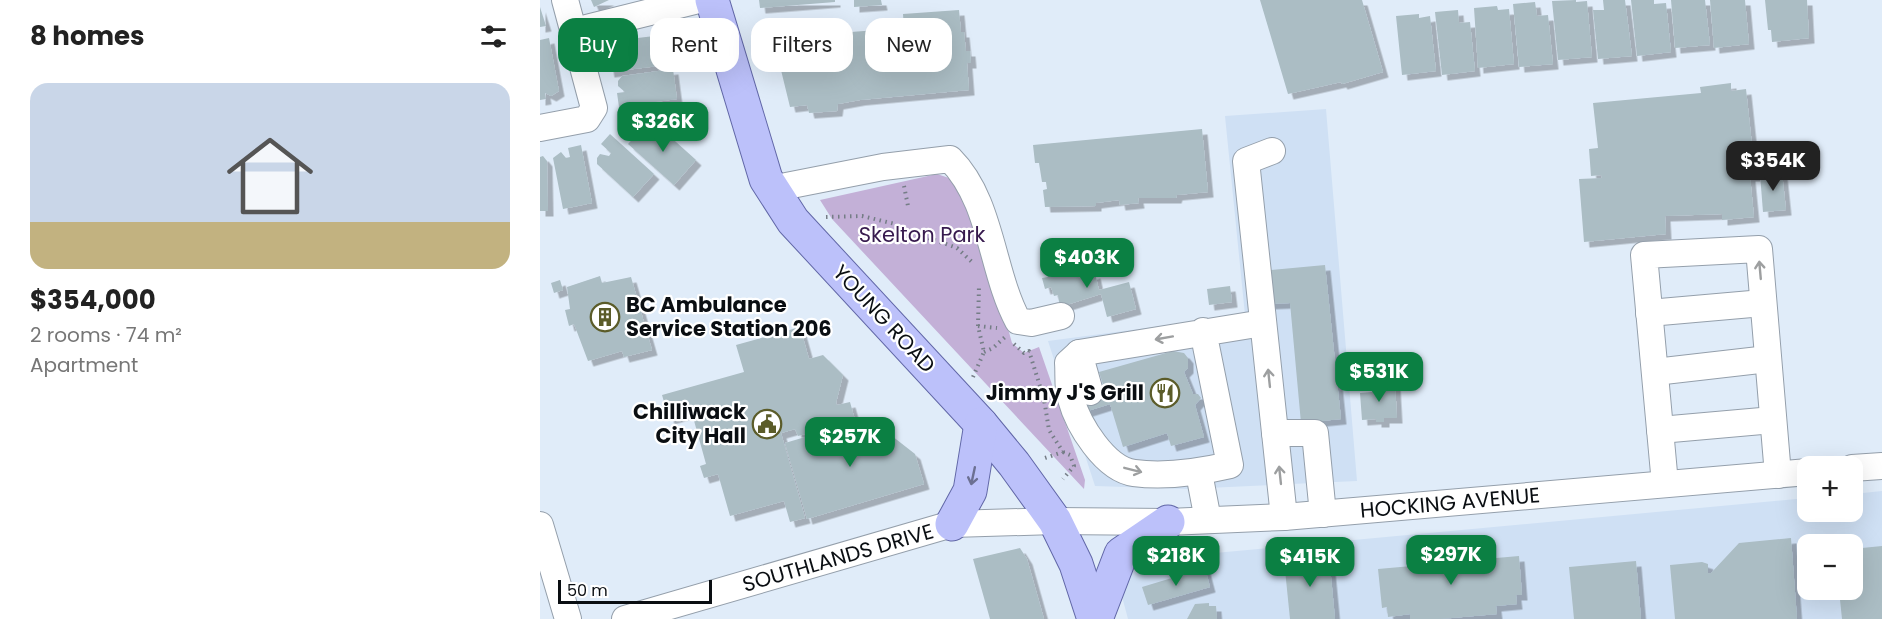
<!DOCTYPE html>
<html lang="en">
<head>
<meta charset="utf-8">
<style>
	body { margin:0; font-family:Poppins,sans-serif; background:#f6f6f6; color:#222; height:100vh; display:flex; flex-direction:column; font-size:22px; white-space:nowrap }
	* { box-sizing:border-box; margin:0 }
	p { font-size:20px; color:#767676 }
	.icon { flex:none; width:33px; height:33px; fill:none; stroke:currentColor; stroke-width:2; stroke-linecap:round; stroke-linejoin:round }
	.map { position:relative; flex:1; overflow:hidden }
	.side { display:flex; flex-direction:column; background:#fff; width:540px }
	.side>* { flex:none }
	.guide { position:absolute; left:18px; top:18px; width:570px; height:54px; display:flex; gap:12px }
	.tools { position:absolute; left:1257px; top:456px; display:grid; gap:12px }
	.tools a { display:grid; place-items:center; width:66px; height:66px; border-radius:12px; background:#fff; box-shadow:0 6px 24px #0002; font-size:30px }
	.scale { position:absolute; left:18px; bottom:15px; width:154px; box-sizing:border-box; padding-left:6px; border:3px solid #0a0e12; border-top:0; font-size:16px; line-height:21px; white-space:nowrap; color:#0a0e12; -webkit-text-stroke:4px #fff; paint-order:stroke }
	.price { position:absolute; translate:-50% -51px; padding:0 14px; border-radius:12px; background:#0b8043; color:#fff; font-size:20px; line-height:39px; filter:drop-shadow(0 2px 3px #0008) }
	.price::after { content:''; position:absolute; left:50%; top:36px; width:18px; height:14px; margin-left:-9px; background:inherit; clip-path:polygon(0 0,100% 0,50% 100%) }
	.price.active { background:#222; color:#fff }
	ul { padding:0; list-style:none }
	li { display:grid; align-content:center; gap:12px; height:318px; padding:0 30px }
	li+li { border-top:2px solid #e0e0e0 }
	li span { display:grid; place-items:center; height:186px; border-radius:18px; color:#555 }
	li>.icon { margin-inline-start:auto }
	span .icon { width:108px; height:108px; fill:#fffc; stroke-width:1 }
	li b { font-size:26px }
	h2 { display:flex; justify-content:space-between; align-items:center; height:72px; padding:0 30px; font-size:26px }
	.pill { padding:0 21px; border-radius:18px; background:#fff; box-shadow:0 6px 24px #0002; font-size:21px; line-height:54px }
	.pill.active { background:#0b8043; color:#fff }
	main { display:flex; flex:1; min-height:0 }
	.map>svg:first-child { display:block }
	.built { fill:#cfe0f4; fill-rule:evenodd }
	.green { fill:#c3b0d7 }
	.building { fill:#abbdc4; filter:url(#shadow) }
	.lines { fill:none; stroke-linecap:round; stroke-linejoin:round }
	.minor-casing { stroke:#949fab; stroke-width:28 }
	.major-casing { stroke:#6167a7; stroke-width:35 }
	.path { stroke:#757d86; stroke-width:4; stroke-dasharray:1.5 4.5; stroke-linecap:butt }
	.minor { stroke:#fff; stroke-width:26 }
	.major { stroke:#bcc1fa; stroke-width:33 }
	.oneway { stroke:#9d9fa0 }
	.oneway2 { stroke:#6c7092 }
	.labels { text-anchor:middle; stroke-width:4.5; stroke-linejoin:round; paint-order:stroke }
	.park-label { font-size:21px; fill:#371a4e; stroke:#fff }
	.poi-label { font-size:21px; font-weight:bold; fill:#0a0e12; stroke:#fff; text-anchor:end }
	.street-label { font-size:21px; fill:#0a0e12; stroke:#fff }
</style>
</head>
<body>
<main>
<section class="side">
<h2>8 homes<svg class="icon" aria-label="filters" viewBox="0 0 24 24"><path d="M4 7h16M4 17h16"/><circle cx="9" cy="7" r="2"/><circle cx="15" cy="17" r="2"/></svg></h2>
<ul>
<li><span style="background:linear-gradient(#c9d6e8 75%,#c2b280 0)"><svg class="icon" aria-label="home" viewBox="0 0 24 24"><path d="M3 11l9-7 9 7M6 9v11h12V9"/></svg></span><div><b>$354,000</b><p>2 rooms · 74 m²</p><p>Apartment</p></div></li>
</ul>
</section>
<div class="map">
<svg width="1342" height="619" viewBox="0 0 1342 619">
	<defs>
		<filter id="shadow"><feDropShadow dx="5.5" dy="5.5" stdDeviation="0" flood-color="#0004"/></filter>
	</defs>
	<rect width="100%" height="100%" fill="#e0ecf9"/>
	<g class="built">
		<polygon points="786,109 817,481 646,489 555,486 508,341 705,315 685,116"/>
		<path d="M1342,491V619H588L580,589L599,560L1267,498L1268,512H1312L1313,494ZM1268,544H1312V590H1268Z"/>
	</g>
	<polygon class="green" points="397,174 415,180 452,271 472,343 484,353 499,347 545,480 544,489 292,219 280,200"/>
	<g class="building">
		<polygon points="51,0 69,0 54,7"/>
		<polygon points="219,0 295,0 295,2 220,8"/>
		<polygon points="314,0 341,0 342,5 314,7"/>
		<polygon points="720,0 822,0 843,72 802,84 801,82 748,94"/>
		<polygon points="1036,0 1036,2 1047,1 1052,57 1018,60 1012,1"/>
		<polygon points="1063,0 1085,0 1092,56 1058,59 1053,10 1064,10"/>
		<polygon points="1091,0 1114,0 1114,4 1126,3 1131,52 1097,56"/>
		<polygon points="1131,0 1165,0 1170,45 1135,48"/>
		<polygon points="1170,0 1205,0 1209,44 1174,48"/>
		<polygon points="1225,0 1267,0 1269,38 1232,42 1231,30 1228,30"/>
		<polygon points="995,2 997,16 1008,15 1013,64 979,67 973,4"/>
		<polygon points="957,6 958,10 969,9 974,64 938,68 934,8"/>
		<polygon points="0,7 6,26 0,27"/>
		<polygon points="419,10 421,32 424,32 426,51 430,51 431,63 427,63 429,90 320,100 298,104 297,111 269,113 267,105 250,107 240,66 243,65 242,48 246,48 245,40 267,38 267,35 271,35 364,28 363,14"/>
		<polygon points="918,10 919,23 930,22 935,71 902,75 895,12"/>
		<polygon points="879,14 879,18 890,16 896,71 862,75 856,16"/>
		<polygon points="123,35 127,65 69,72 67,59 76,57 68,52 68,46 72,41"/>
		<polygon points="9,38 19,91 11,96 5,93 6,99 0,100 0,40"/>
		<polygon points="133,69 137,99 79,107 77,93 85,92 78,86 78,81 82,76"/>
		<polygon points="1191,83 1191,91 1206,89 1215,173 1215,176 1210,176 1214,217 1182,220 1182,214 1125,216 1126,234 1044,242 1039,179 1062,178 1061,175 1051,176 1049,149 1058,148 1053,103 1161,93 1160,87"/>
		<polygon points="112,125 117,125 156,160 134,185 88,144 101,130 107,135"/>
		<polygon points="662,129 668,192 637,195 636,198 598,198 599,203 580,205 579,200 556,203 556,206 505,207 503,190 507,189 506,182 502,182 499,163 495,163 493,145"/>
		<polygon points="70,134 114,174 93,197 57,164 57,158 60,154 69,156 71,153 61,144"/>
		<polygon points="41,145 52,203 23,209 13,158 21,152 26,158 30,157 28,148"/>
		<polygon points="3,156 7,161 8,211 0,211 0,157"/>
		<polygon points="1242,172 1246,210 1223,212 1220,174"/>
		<polygon points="534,260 539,278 555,273 559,290 589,282 596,309 567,317 561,294 520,307 518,295 514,296 511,287 505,289 502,278 508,277 506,267"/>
		<polygon points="785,265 801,419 761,423 750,303 725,304 721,271"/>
		<polygon points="60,276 62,283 91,277 112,350 84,357 82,351 48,361 34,324 29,326 25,310 30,309 27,287"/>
		<polygon points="20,280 23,290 14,293 11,283"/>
		<polygon points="690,286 692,302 669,305 667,289"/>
		<polygon points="260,327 269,359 283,355 303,375 296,403 297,405 310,402 315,420 258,436 255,429 241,433 265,518 250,522 244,501 190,516 178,474 164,478 160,466 166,464 153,417 162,415 160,410 129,419 122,395 204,372 196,345"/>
		<polygon points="633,351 644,353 648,358 648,368 644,372 653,394 658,394 661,398 655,405 664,437 631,446 627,433 583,447 570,404 538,414 533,398 564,388 559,372"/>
		<polygon points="855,383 857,418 844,418 844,422 836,422 836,419 822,420 820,393 832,392 831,385"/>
		<polygon points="316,422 352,436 375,454 384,484 267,519 245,443"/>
		<polygon points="1251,538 1257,619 1135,619 1130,565 1162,562 1168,564 1168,573 1171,573 1199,543"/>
		<polygon points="920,541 922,561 979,556 982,595 976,595 977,604 956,606 957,614 900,619 870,619 870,614 848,617 847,607 842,608 838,569 894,564 893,543"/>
		<polygon points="1342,546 1342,619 1302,619 1299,590 1312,590 1312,549"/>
		<polygon points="480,548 487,559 504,619 450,619 433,559"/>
		<polygon points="789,556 795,619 750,619 744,560"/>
		<polygon points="1096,561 1101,619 1034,619 1029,567"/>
		<polygon points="665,568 670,587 608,605 602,587"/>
		<polygon points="669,603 669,606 676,606 677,619 647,619 655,604"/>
	</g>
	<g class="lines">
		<g class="minor-casing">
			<g id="minor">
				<polyline points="34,31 159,0"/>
				<polyline points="0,128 47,119 54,108 25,0"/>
				<polyline points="732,151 706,161 744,517"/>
				<path d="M231,189L343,167L410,159C452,201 451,271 478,321L491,323L521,316"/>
				<polyline points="1109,313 1223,303"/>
				<path d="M663,331L690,465C660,472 625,477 594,473C565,469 538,425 531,399C527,388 529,374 528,363L539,353L723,323"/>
				<polyline points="539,353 550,392"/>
				<polyline points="1115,372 1228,359"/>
				<polyline points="1120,430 1233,420"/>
				<polyline points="735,433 775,433 783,514"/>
				<polyline points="1312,468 1342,466"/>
				<polyline points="659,473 668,520"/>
				<polyline points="1125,484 1104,255 1219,249 1238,475"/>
				<polyline points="0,525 28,619"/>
				<polyline points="85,619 412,524 515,521 628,522 744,517 1268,472"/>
			</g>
		</g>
		<g class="major-casing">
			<g id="major">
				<polyline points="172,0 226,179 253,221 441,424 474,464 515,521 536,564 554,619"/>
				<polyline points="412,524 430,491 441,424"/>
				<polyline points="556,619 581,554 628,522"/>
			</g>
		</g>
		<g class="path">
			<polyline points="364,186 368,206"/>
			<polyline points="286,217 322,216 355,224"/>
			<polyline points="383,236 417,248 432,262"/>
			<polyline points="438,326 457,328"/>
			<polyline points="474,344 484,353 489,351 504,399 509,430 523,452 505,458"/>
			<polyline points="444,352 453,348 465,337"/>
			<polyline points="433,377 444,352 438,326 439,286"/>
			<polyline points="523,452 530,455 534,466 523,479"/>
		</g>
		<use href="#minor" class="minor"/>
		<use href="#major" class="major"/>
	</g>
	<defs><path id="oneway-shaft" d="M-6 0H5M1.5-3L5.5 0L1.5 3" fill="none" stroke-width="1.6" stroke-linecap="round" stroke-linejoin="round" transform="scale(1.5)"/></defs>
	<g class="oneway">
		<use href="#oneway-shaft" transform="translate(1220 270) rotate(-95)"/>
		<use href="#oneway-shaft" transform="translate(624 338) rotate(170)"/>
		<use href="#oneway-shaft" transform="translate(729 378) rotate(-96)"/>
		<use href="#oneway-shaft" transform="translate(593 470) rotate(14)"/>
		<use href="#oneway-shaft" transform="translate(740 475) rotate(-96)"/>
	</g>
	<use class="oneway2" href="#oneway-shaft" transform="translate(433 476) rotate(102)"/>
	<defs>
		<g id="building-ring" transform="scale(1.5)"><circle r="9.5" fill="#fff" stroke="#5b5c29" stroke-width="1.5"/><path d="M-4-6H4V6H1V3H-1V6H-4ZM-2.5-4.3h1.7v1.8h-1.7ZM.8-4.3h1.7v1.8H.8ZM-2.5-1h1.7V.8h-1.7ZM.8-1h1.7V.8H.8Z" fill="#5b5c29"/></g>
		<g id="restaurant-ring" transform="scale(1.5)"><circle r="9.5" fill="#fff" stroke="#5b5c29" stroke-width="1.5"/><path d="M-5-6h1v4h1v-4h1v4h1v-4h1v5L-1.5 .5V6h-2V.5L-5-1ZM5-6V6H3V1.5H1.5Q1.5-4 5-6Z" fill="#5b5c29"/></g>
		<g id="civic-ring" transform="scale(1.5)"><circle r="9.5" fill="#fff" stroke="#5b5c29" stroke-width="1.5"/><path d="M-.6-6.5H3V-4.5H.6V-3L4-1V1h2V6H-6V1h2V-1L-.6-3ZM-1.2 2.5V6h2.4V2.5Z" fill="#5b5c29"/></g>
	</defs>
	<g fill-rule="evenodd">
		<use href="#building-ring" x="65" y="317"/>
		<use href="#restaurant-ring" x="625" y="393"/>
		<use href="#civic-ring" x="227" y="424"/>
	</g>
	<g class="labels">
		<g class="park-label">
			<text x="382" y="242">Skelton Park</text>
		</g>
		<g class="poi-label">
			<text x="86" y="312" text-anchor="start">BC Ambulance<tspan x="86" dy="24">Service Station 206</tspan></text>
			<text x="604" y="400">Jimmy J'S Grill</text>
			<text x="206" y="419">Chilliwack<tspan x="206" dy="24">City Hall</tspan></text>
		</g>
		<g class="street-label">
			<text transform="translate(344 319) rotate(47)" y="7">YOUNG ROAD</text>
			<text transform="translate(910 503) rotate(-5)" y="7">HOCKING AVENUE</text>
			<text transform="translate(298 558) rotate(-16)" y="7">SOUTHLANDS DRIVE</text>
		</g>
	</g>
</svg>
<div class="tools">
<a>+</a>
<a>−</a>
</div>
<div class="scale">50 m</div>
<b class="price" style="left:123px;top:153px">$326K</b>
<b class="price active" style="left:1233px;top:192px">$354K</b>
<b class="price" style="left:547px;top:289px">$403K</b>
<b class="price" style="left:839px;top:403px">$531K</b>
<b class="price" style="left:310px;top:468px">$257K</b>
<b class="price" style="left:911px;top:586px">$297K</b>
<b class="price" style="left:636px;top:587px">$218K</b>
<b class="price" style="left:770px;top:588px">$415K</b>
<div class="guide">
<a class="pill active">Buy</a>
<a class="pill">Rent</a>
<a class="pill">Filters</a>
<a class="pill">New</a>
</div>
</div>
</main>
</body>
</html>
